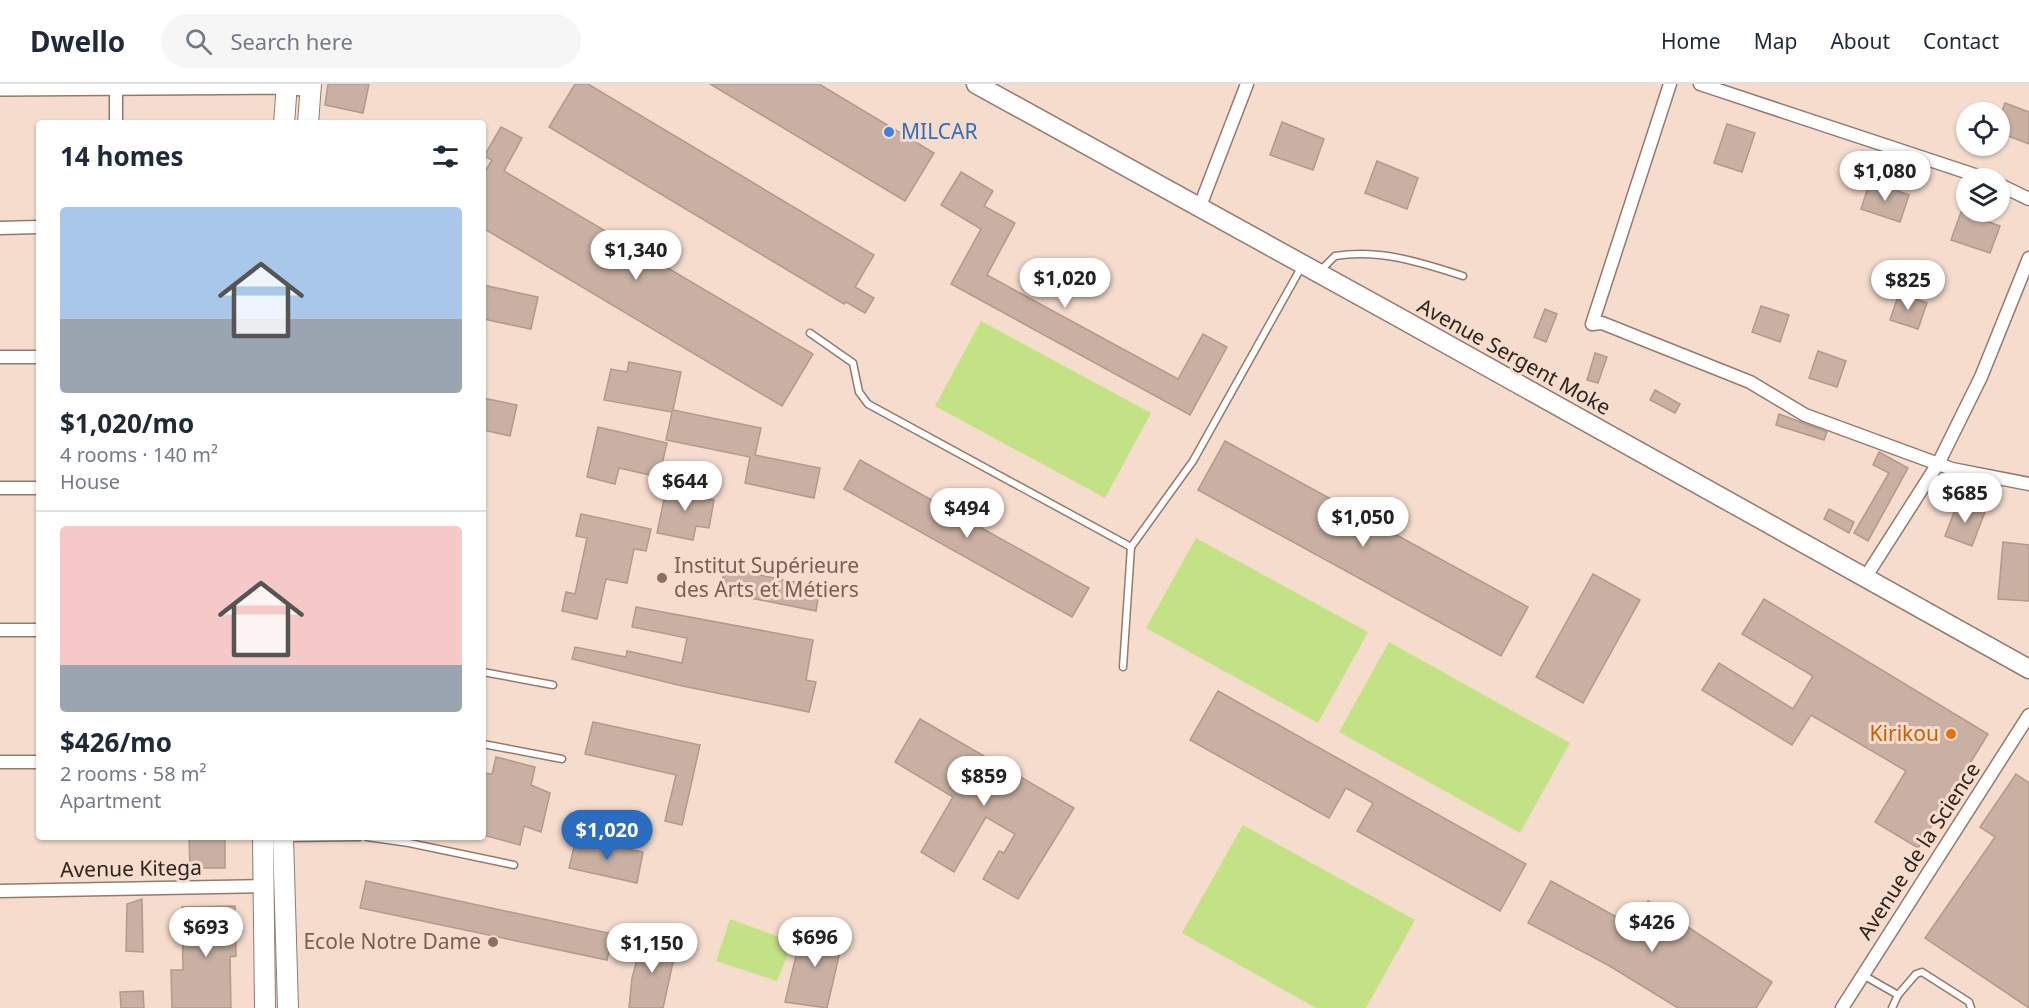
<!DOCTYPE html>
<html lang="en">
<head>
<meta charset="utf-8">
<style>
	body { margin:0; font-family:"Noto Sans",sans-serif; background:#f6f6f7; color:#1f2937; height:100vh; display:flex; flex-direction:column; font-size:22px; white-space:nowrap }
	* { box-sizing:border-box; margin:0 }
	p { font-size:20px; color:#747a83 }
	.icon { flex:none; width:33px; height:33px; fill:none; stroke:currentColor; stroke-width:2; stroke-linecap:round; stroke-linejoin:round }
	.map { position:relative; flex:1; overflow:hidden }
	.sheet { position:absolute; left:36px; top:36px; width:450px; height:720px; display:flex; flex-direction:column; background:#fff; border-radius:6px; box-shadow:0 2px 4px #0004 }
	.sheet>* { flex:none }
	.buttons { position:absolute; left:1956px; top:18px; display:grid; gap:12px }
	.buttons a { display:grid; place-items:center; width:54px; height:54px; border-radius:50%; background:#fff; box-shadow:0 2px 4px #0004; font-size:30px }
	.price { position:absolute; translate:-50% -51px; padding:0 14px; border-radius:21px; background:#fff; color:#222; font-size:20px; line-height:39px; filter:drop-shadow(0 2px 3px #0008) }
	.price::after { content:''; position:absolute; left:50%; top:36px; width:18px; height:14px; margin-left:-9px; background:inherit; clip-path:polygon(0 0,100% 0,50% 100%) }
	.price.selected { background:#2a6cbe; color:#fff }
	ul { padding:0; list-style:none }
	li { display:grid; align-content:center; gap:12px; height:318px; padding:0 24px }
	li+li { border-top:2px solid #e0e1e3 }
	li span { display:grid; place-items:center; height:186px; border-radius:6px; color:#555 }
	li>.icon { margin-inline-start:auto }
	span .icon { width:108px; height:108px; fill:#fffc; stroke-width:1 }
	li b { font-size:26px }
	h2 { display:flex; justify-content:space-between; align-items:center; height:72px; padding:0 24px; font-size:26px }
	header { display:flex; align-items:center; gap:36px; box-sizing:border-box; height:84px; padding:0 30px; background:#fff; border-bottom:2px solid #e0e1e3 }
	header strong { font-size:28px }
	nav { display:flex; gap:33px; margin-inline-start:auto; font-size:21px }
	.search { width:420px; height:54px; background:#f6f6f7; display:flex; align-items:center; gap:15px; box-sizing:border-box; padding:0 21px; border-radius:33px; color:#747a83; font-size:22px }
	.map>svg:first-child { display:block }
	.green { fill:#c3e286 }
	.building { fill:#c9b0a2; stroke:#b2998b; stroke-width:1.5 }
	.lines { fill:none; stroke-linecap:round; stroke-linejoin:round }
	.service-casing { stroke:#927a6d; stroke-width:9 }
	.minor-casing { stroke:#927a6d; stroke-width:15 }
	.tertiary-casing { stroke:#927a6d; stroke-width:18 }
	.secondary-casing { stroke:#927a6d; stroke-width:21 }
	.primary-casing { stroke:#927a6d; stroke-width:22 }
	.service { stroke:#fff; stroke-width:6 }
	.minor { stroke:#fff; stroke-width:12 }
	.tertiary { stroke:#fff; stroke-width:15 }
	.secondary { stroke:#fff; stroke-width:18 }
	.primary { stroke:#fff; stroke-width:20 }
	.shop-dot { fill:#3f7fe0; stroke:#f6dccd; stroke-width:2 }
	.education-dot { fill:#8d6e63; stroke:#f6dccd; stroke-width:2 }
	.food-dot { fill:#e8710a; stroke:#f6dccd; stroke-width:2 }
	.labels { text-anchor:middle; stroke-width:6; stroke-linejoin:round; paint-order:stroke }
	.shop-label { font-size:21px; fill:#366cbe; stroke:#f6dccd; text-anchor:start }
	.street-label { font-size:21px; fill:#2e241f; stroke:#f6dccd }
	.education-label { font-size:21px; fill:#785e54; stroke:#f6dccd; text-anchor:start }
	.food-label { font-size:21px; fill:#c56008; stroke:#f6dccd; text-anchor:end }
</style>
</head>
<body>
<header>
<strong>Dwello</strong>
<div class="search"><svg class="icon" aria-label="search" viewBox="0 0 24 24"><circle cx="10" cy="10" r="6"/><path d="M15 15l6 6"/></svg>Search here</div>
<nav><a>Home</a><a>Map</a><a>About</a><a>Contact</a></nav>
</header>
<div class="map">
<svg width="2029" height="924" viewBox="0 0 2029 924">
	<rect width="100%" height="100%" fill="#f6dccd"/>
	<g class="green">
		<polygon points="981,237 1151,329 1105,414 935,322"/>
		<polygon points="1196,454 1368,548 1318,639 1146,544"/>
		<polygon points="1389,558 1570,659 1520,749 1339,648"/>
		<polygon points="1243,741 1415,836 1366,924 1316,924 1182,849"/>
		<polygon points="730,835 793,858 777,897 716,877"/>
	</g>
	<g class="building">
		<polygon points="328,0 369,0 363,29 325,21"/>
		<polygon points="575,0 588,0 874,171 855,203 874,214 865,229 846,218 844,220 549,43"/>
		<polygon points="710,0 819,0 934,69 905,117"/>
		<polygon points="2005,19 2029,28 2029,60 2000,49 2000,33"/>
		<polygon points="1282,38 1324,55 1313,86 1270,71"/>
		<polygon points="1727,40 1755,49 1742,88 1714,79"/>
		<polygon points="501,43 522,54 504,87 813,270 782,322 483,144 483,91 492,76 484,72"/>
		<polygon points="1377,77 1418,94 1407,125 1365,109"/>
		<polygon points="961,88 993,107 984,122 1015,139 987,191 1178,295 1203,250 1227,263 1190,331 951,200 981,145 941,121"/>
		<polygon points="1870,97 1909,111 1900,138 1861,125"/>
		<polygon points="1961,128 2000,142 1990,169 1951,156"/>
		<polygon points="483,201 538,213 531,245 483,235"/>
		<polygon points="1899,209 1927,219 1918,245 1890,236"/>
		<polygon points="1761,222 1789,231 1780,258 1752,248"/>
		<polygon points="1545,225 1557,230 1546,258 1534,253"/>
		<polygon points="1818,267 1846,277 1837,303 1809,294"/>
		<polygon points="1595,269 1607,273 1598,299 1587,296"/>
		<polygon points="629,278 681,288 673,326 761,344 755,371 820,384 814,414 745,399 750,373 666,356 672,328 604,316 611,285 627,288"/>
		<polygon points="1655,306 1680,320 1675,329 1650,316"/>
		<polygon points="483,314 517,321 510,352 483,346"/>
		<polygon points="1779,330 1827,348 1824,356 1776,341"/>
		<polygon points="598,343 667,359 659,393 619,384 615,400 587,393"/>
		<polygon points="1225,357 1528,523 1501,572 1198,406"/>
		<polygon points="1879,368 1908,384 1868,457 1854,449 1889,389 1873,381"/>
		<polygon points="860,376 1089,504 1072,533 844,405"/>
		<polygon points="682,400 704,404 702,414 714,416 709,444 696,442 693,456 657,449 666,406 680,409"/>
		<polygon points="1958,418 1985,428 1972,462 1945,452"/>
		<polygon points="1829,425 1854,438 1849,449 1824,435"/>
		<polygon points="581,430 651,445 646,467 634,465 627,499 606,495 597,535 562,527 566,508 575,510 587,454 576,452"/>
		<polygon points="2003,458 2029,461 2029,517 1998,515"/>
		<polygon points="725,484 820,503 816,527 720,508"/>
		<polygon points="1593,490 1640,516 1583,619 1536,593"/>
		<polygon points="1764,515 1988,650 1918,764 1875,738 1906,687 1811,631 1792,661 1702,606 1719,579 1793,625 1813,592 1742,550"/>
		<polygon points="636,523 813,556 806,596 816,598 809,628 678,601 572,575 575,563 626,573 627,567 682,579 687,554 632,543"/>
		<polygon points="1218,607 1526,780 1500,827 1357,747 1373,719 1346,704 1329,734 1190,656"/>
		<polygon points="920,635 1074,724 1018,815 983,795 999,767 1004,769 1015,750 986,733 954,788 921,768 953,713 895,678"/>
		<polygon points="593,638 700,661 682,741 665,737 676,691 585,670"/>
		<polygon points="496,673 535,683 531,701 550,709 541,748 524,742 520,761 483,751 483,689 492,690"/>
		<polygon points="2016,690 2029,699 2029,924 1925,854 1995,753 1980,743"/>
		<polygon points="189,753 225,753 225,784 190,784"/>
		<polygon points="576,755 643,768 637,799 569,784"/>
		<polygon points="366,797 613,850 607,876 360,824"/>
		<polygon points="1551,797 1633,842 1648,817 1772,898 1756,924 1678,924 1608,881 1528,839"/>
		<polygon points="142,815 143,868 126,867 127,820"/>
		<polygon points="235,822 236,872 230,873 231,924 172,924 171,886 183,886 182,823"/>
		<polygon points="803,842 844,850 827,924 785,918"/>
		<polygon points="643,854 677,860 663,924 629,924 632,894"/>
		<polygon points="143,907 144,924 121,924 120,908"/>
	</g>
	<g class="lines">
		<g class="service-casing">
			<g id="service">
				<path d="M1320,187L1335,172C1380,165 1420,178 1463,192"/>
				<polyline points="810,249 853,279 859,308 868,320 1131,463"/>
				<polyline points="1123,583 1131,463 1193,377 1302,182"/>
				<polyline points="483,588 553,601"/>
				<polyline points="483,660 562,675"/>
				<polyline points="367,753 409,759 514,781"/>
				<polyline points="286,754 359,753"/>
				<polyline points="1863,891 1898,911 1892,924"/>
				<polyline points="1898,911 1916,890 1922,888 1969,918 1971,924"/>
			</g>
		</g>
		<g class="minor-casing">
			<g id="minor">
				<polyline points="1670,0 1592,240 1602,239 1750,298 1805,331 1952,385 2029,400"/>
				<polyline points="1700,0 1984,94"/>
				<polyline points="116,4 116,39"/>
				<polyline points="2000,101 2029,115"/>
				<polyline points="1200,122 1247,0"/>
				<polyline points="0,144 39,143"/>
				<polyline points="0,273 39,273"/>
				<polyline points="0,404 39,404"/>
				<polyline points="1865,494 1939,378 1981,293 2029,174"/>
				<polyline points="0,546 39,546"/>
				<polyline points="0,678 39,678"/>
				<polyline points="0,807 264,802"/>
				<polyline points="1842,924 2029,631"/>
			</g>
		</g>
		<g class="tertiary-casing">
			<polyline id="tertiary" points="0,4 286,2 311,5"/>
		</g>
		<g class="secondary-casing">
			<path id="secondary" d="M976,0C1328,193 1679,389 2029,585"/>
		</g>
		<g class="primary-casing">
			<g id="primary">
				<polyline points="284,39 287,0"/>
				<polyline points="308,39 311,0"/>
				<polyline points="263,753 265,924"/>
				<polyline points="283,753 288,924"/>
			</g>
		</g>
		<use href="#service" class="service"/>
		<use href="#minor" class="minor"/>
		<use href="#tertiary" class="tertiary"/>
		<use href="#secondary" class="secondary"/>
		<use href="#primary" class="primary"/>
	</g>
	<circle class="shop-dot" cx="889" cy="48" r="6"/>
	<g class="education-dot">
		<circle cx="662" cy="494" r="6"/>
		<circle cx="493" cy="858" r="6"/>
	</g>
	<circle class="food-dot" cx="1951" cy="650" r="6"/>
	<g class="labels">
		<g class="shop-label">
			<text x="901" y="55">MILCAR</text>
		</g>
		<g class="street-label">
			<text transform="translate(1514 273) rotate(29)" y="7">Avenue Sergent Moke</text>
			<text transform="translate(1919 767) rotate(-57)" y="7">Avenue de la Science</text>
			<text transform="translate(131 785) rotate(-1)" y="7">Avenue Kitega</text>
		</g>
		<g class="education-label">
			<text x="674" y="489">Institut Supérieure<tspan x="674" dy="24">des Arts et Métiers</tspan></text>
			<text x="481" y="865" text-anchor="end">Ecole Notre Dame</text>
		</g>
		<g class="food-label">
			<text x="1939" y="657">Kirikou</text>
		</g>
	</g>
</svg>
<div class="buttons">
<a><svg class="icon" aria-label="locate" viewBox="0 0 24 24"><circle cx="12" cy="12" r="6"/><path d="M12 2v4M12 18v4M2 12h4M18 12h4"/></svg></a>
<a><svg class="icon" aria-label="layers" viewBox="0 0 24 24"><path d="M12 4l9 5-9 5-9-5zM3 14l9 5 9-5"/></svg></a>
</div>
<b class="price" style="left:1885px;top:118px">$1,080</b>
<b class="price" style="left:636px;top:197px">$1,340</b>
<b class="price" style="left:1065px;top:225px">$1,020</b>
<b class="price" style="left:1908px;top:227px">$825</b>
<b class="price" style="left:685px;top:428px">$644</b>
<b class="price" style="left:1965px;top:440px">$685</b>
<b class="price" style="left:967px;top:455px">$494</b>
<b class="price" style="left:1363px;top:464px">$1,050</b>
<b class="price" style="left:984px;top:723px">$859</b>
<b class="price selected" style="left:607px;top:777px">$1,020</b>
<b class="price" style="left:1652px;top:869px">$426</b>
<b class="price" style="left:206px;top:874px">$693</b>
<b class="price" style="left:815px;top:884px">$696</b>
<b class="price" style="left:652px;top:890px">$1,150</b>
<section class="sheet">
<h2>14 homes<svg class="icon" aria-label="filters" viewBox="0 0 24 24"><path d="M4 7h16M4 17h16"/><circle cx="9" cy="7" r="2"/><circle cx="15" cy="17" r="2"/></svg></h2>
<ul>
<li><span style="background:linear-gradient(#a9c7e8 60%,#9aa5b1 0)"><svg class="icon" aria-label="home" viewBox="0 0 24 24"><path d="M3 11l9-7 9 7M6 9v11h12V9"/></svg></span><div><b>$1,020/mo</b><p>4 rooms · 140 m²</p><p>House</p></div></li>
<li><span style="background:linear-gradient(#f6c9c9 75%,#9aa5b1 0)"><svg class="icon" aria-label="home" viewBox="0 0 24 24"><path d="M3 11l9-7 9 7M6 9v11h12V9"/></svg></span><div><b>$426/mo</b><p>2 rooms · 58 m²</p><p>Apartment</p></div></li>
</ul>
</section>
</div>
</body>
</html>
